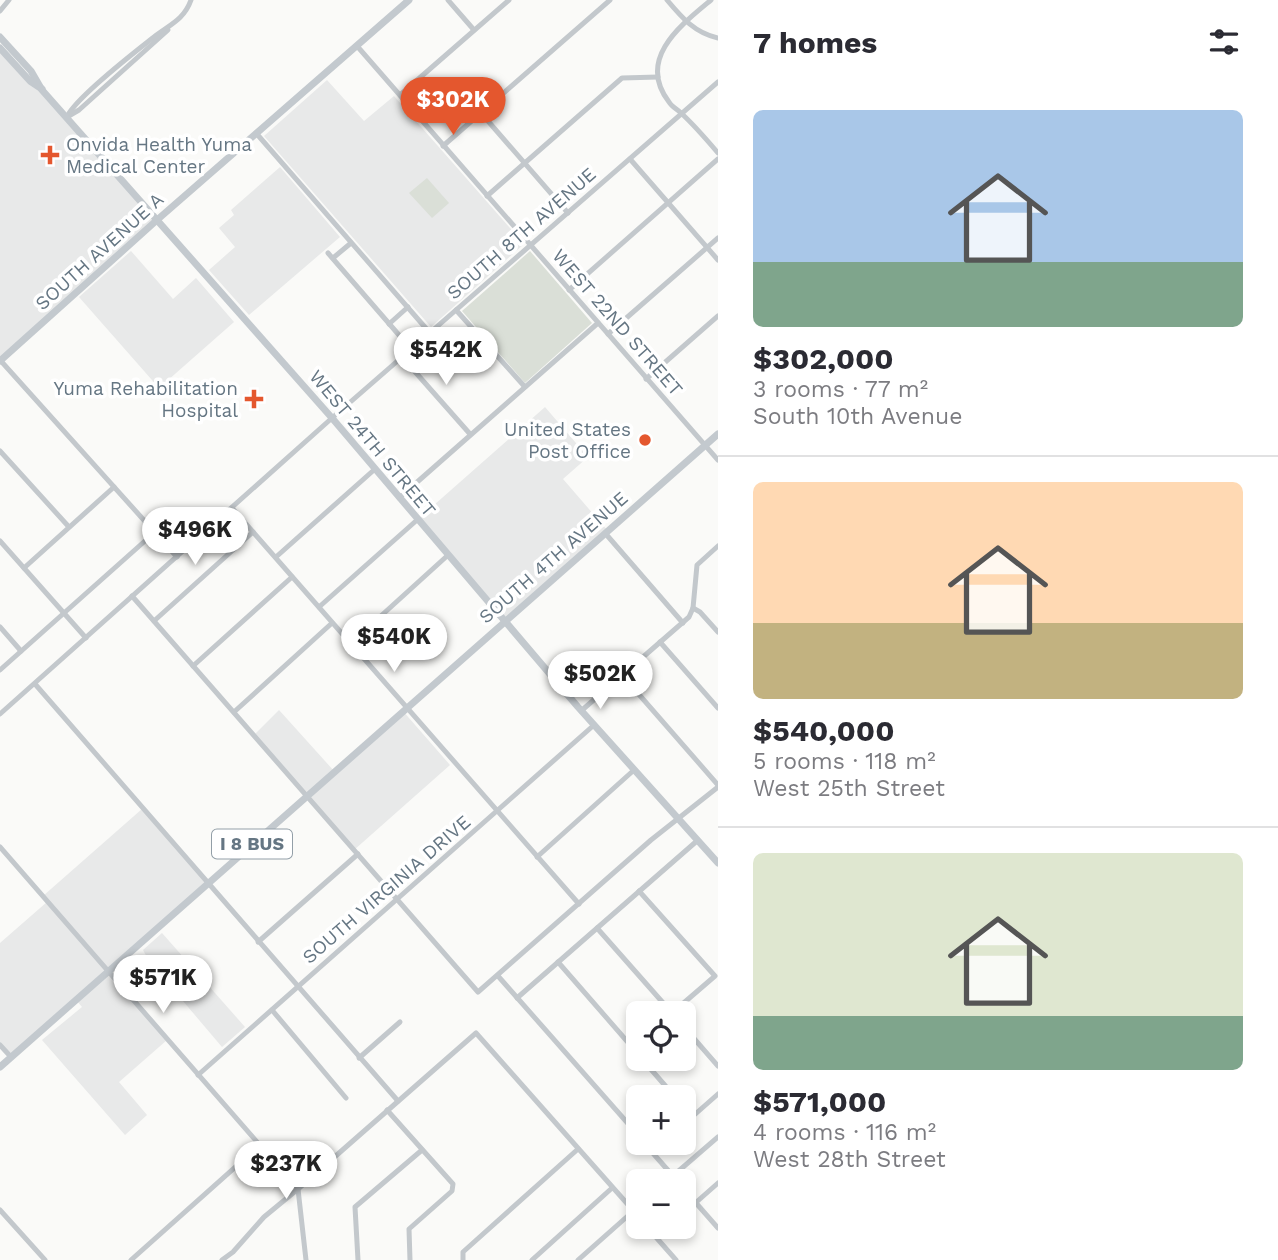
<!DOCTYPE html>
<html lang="en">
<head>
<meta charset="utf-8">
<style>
	body { margin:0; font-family:"Work Sans",sans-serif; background:#f7f7f7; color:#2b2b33; height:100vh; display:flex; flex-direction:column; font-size:26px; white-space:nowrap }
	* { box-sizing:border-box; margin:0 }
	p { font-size:23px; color:#7c7c81 }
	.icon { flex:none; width:38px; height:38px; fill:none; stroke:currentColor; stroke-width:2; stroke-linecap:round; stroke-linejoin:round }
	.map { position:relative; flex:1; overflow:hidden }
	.panel { display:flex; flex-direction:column; background:#fff; width:560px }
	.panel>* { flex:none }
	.fabs { position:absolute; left:626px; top:1001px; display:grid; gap:14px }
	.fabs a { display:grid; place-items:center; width:70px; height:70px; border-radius:10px; background:#fff; box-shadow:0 4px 10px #0003; font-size:35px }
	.price { position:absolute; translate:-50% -60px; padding:0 16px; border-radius:24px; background:#fff; color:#222; font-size:23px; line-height:46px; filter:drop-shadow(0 2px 4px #0008) }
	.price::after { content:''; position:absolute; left:50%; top:42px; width:21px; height:16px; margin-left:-10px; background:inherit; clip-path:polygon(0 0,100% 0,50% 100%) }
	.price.on { background:#e4572e; color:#fff }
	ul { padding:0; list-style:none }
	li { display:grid; align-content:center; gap:14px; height:371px; padding:0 35px }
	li+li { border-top:2px solid #e1e1e2 }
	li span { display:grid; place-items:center; height:217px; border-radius:10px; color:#555 }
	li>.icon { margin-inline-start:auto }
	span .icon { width:126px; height:126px; fill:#fffc; stroke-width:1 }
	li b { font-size:30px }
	h2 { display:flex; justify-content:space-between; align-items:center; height:84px; padding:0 35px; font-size:30px }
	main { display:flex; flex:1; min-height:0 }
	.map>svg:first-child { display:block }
	.built { fill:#e8e9e9 }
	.green { fill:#dadfd7 }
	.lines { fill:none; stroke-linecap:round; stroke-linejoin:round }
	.minor { stroke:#c3c8cc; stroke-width:5 }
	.major { stroke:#c3c9ce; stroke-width:7 }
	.poi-dot { fill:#e4572e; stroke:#fff; stroke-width:2.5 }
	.labels { text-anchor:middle; stroke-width:7; stroke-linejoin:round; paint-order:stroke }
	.shield { fill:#fff; stroke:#939fa8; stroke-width:2 }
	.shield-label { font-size:18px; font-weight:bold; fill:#657683 }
	.poi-label { font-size:19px; fill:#657683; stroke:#fff; text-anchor:end }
	.street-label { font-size:19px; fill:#657683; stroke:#fff }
</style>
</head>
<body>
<main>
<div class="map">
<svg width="718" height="1260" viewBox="0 0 718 1260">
	<rect width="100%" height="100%" fill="#fafaf8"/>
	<g class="built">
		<polygon points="0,47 157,220 0,361"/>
		<polygon points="327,80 364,121 394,96 524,244 431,327 264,136"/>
		<polygon points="280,167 340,237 249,315 209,270 235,247 219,228 234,215 231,210"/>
		<polygon points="131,251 173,299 196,278 234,322 159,388 79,297"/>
		<polygon points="545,407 588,457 563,479 608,531 504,621 417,520"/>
		<polygon points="279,710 334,771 402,710 450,765 354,850 254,735"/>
		<polygon points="142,809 207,883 109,972 167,1040 119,1082 147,1115 125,1135 42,1040 82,1007 77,1001 11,1057 0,1045 0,943 47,902 43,896"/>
		<polygon points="162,933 245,1027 222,1047 149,961 143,950"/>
	</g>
	<g class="green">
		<polygon points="427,178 449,203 432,218 409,193"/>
		<polygon points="530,251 592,323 525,383 462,311"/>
	</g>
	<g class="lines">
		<g class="minor">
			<polyline points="448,0 474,30"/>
			<path d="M667,0C682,18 695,33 718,38"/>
			<path d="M711,0C681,25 636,59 669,102C672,107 677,109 681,113C694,125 707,140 718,153"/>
			<polyline points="0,11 9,0"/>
			<polyline points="357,46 718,460"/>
			<polyline points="400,95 509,0"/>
			<polyline points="481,113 568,213"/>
			<path d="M67,117C75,98 135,52 154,37C169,25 184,20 191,0"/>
			<polyline points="67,117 79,110 168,30"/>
			<polyline points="256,133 430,333"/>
			<polyline points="443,146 610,0"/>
			<polyline points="630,159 718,260"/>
			<polyline points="487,196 622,78 658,77"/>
			<polyline points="328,253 405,342"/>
			<polyline points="333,258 351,243"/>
			<polyline points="569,290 718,159"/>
			<polyline points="456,310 525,387"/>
			<polyline points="389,324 408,307"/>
			<polyline points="608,334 718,238"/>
			<polyline points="402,357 470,434"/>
			<polyline points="0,360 177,557"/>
			<polyline points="646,379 718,316"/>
			<polyline points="0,451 69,527"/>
			<polyline points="399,498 598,323"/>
			<polyline points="232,508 579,904"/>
			<polyline points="605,533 683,623"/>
			<polyline points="0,541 86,638"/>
			<polyline points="276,557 375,469"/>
			<polyline points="24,568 114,487"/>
			<polyline points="132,596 478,992 651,840 718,787"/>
			<polyline points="319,607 417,520"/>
			<polyline points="693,608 700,612 718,632"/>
			<polyline points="154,621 253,532"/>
			<polyline points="0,627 21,651"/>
			<polyline points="660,642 718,708"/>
			<polyline points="350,644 447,556"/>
			<polyline points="193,666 292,577"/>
			<polyline points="0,670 155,532"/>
			<polyline points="622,675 718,785"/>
			<polyline points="35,684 398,1101"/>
			<polyline points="581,711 689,617 693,608 697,565 718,546"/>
			<polyline points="234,712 332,623"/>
			<polyline points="0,714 332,418 718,82"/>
			<polyline points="0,847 298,1189 306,1260"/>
			<polyline points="537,857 634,770"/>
			<polyline points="639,891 715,976 672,1013"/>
			<polyline points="597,928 672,1013"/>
			<polyline points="258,942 358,854"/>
			<polyline points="558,962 639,1055"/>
			<polyline points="498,976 639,1136"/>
			<polyline points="517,998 698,840"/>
			<polyline points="272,1010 346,1098"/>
			<polyline points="684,1027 718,1066"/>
			<polyline points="0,1045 11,1057"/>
			<polyline points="359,1058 400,1022"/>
			<polyline points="642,1059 675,1097"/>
			<polyline points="198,1075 594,725"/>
			<polyline points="684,1108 692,1117"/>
			<polyline points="387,1110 453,1184 452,1191 409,1229 410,1260"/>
			<polyline points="684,1124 718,1094"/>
			<polyline points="644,1143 673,1176"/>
			<polyline points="652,1152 662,1143"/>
			<polyline points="667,1181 718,1137"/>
			<polyline points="696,1203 718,1228"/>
			<polyline points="0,1210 45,1260"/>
			<polyline points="684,1213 718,1183"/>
			<polyline points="647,1227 676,1260"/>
			<polyline points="131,1260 259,1146"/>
			<polyline points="222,1260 233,1252 264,1217 298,1189 476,1033 639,1217"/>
			<polyline points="358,1260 355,1207 422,1150"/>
			<polyline points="463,1260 463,1252 578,1149"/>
			<polyline points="532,1260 612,1188"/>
			<polyline points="578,1260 639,1206"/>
		</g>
		<g class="major">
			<polyline points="0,37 31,71 42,90 332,418 578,707 718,863"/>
			<polyline points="0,48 30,81 42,89"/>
			<polyline points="0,361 157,220 409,0"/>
			<polyline points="0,1067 718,434"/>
		</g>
	</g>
	<g class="poi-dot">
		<path d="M46.5 144.5h7v7h7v7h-7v7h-7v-7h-7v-7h7z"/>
		<path d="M250.5 388.5h7v7h7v7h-7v7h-7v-7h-7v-7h7z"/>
		<circle cx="645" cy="440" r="7"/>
	</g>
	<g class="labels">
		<rect class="shield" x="212" y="829.5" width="80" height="29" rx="5"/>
		<g class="shield-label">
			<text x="252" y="850">I 8 BUS</text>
		</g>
		<g class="poi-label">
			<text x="66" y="151" text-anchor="start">Onvida Health Yuma<tspan x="66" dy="22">Medical Center</tspan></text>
			<text x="238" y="395">Yuma Rehabilitation<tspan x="238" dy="22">Hospital</tspan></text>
			<text x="631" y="436">United States<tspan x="631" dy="22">Post Office</tspan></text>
		</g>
		<g class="street-label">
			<text transform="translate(521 233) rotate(-41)" y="7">SOUTH 8TH AVENUE</text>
			<text transform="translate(99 251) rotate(-42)" y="7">SOUTH AVENUE A</text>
			<text transform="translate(618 322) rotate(49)" y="7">WEST 22ND STREET</text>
			<text transform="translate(373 443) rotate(50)" y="7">WEST 24TH STREET</text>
			<text transform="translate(553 557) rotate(-41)" y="7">SOUTH 4TH AVENUE</text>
			<text transform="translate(386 889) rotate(-41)" y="7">SOUTH VIRGINIA DRIVE</text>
		</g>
	</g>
</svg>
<div class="fabs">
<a><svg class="icon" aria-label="locate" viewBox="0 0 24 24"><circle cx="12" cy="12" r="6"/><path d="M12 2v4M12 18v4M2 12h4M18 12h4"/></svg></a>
<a>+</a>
<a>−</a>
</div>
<b class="price on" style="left:453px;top:137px">$302K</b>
<b class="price" style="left:446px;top:387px">$542K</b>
<b class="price" style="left:195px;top:567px">$496K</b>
<b class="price" style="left:394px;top:674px">$540K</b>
<b class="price" style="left:600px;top:711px">$502K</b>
<b class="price" style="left:163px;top:1015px">$571K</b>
<b class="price" style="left:286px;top:1201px">$237K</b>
</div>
<section class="panel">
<h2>7 homes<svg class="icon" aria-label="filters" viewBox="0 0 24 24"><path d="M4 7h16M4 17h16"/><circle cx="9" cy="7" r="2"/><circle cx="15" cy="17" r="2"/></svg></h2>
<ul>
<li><span style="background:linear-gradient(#a9c7e8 70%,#7fa58c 0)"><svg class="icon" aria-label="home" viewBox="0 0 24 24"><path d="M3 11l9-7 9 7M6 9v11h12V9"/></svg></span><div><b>$302,000</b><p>3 rooms · 77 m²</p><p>South 10th Avenue</p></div></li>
<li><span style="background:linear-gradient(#ffd9b3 65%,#c2b280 0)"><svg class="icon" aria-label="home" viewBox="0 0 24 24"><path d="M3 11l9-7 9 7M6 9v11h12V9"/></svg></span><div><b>$540,000</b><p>5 rooms · 118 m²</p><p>West 25th Street</p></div></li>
<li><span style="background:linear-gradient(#dfe7d0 75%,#7fa58c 0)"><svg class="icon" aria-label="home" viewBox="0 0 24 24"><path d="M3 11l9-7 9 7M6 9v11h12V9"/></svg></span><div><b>$571,000</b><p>4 rooms · 116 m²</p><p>West 28th Street</p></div></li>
</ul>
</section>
</main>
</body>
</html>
